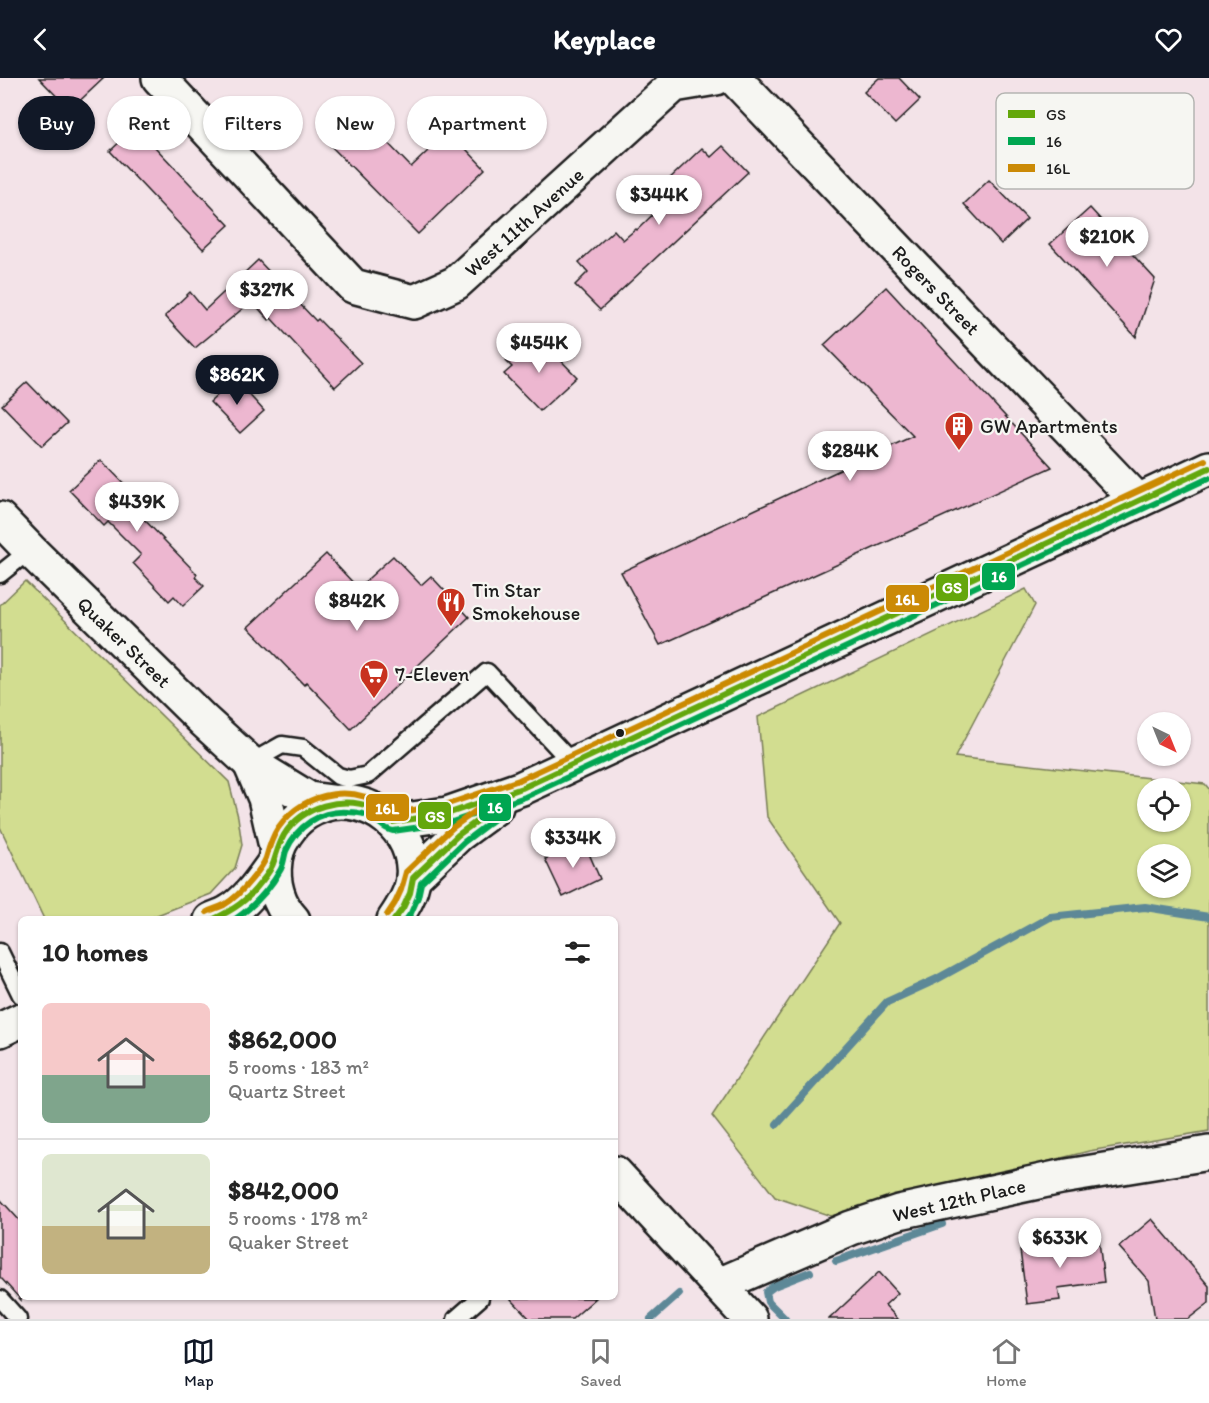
<!DOCTYPE html>
<html lang="en">
<head>
<meta charset="utf-8">
<style>
	body { margin:0; font-family:Itim,sans-serif; background:#f2f2f2; color:#222; height:100vh; display:flex; flex-direction:column; font-size:22px; white-space:nowrap }
	* { box-sizing:border-box; margin:0 }
	p { font-size:20px; color:#767676 }
	.icon { flex:none; width:33px; height:33px; fill:none; stroke:currentColor; stroke-width:2; stroke-linecap:round; stroke-linejoin:round }
	.map { position:relative; flex:1; overflow:hidden }
	.details { position:absolute; left:18px; top:838px; width:600px; height:384px; display:flex; flex-direction:column; background:#fff; border-radius:9px; box-shadow:0 2px 4px #0004 }
	.details>* { flex:none }
	.top-card { position:absolute; left:18px; top:18px; width:600px; height:54px; display:flex; gap:12px }
	.needle { width:39px; rotate:137deg }
	.tools { position:absolute; left:1137px; top:634px; display:grid; gap:12px }
	.tools a { display:grid; place-items:center; width:54px; height:54px; border-radius:50%; background:#fff; box-shadow:0 2px 4px #0004; font-size:30px }
	.price { position:absolute; translate:-50% -51px; padding:0 14px; border-radius:21px; background:#fff; color:#222; font-size:20px; line-height:39px; filter:drop-shadow(0 2px 3px #0008) }
	.price::after { content:''; position:absolute; left:50%; top:36px; width:18px; height:14px; margin-left:-9px; background:inherit; clip-path:polygon(0 0,100% 0,50% 100%) }
	.price.on { background:#111827; color:#fff }
	ul { padding:0; list-style:none }
	li { display:flex; align-items:center; gap:18px; height:150px; padding:0 24px }
	li+li { border-top:2px solid #e0e0e0 }
	li span { display:grid; place-items:center; flex:none; width:168px; height:120px; border-radius:9px; color:#555 }
	li>.icon { margin-inline-start:auto }
	span .icon { width:72px; height:72px; fill:#fffc; stroke-width:1 }
	li b { font-size:26px }
	h2 { display:flex; justify-content:space-between; align-items:center; height:72px; padding:0 24px; font-size:26px }
	.pill { padding:0 21px; border-radius:27px; background:#fff; box-shadow:0 2px 4px #0004; font-size:21px; line-height:54px }
	.pill.on { background:#111827; color:#fff }
	header { display:flex; justify-content:space-between; align-items:center; height:78px; padding:0 24px; background:#111827; color:#fff; font-size:27px; font-weight:700 }
	.tabs { display:flex; justify-content:space-around; align-items:center; height:84px; border-top:2px solid #e0e0e0; background:#fff; font-size:16px; color:#767676 }
	.tabs a { display:grid; justify-items:center; gap:3px }
	.tabs .on { color:#111827 }
	.map>svg:first-child { display:block }
	.green { fill:#d2dd90; stroke:#777c56; stroke-width:1.5; fill-rule:evenodd }
	.lines { fill:none; stroke-linecap:round; stroke-linejoin:round }
	.stream { stroke:#5d8897; stroke-width:8 }
	.building { fill:#edb7d0; stroke:#1c1c1c; stroke-width:1.5 }
	.lane-casing { stroke:#1c1c1c; stroke-width:21 }
	.street-casing { stroke:#1c1c1c; stroke-width:38 }
	.secondary-casing { stroke:#1c1c1c; stroke-width:38 }
	.lane { stroke:#f6f6f2; stroke-width:16 }
	.street { stroke:#f6f6f2; stroke-width:33 }
	.secondary { stroke:#f6f6f2; stroke-width:33 }
	.bus-1-casing { stroke:#f6f6f2; stroke-width:10 }
	.bus-2-casing { stroke:#f6f6f2; stroke-width:10 }
	.bus-3-casing { stroke:#f6f6f2; stroke-width:10 }
	.bus-1 { stroke:#64a70b; stroke-width:6 }
	.bus-2 { stroke:#00a651; stroke-width:6 }
	.bus-3 { stroke:#cb8a06; stroke-width:6 }
	.bus-dot { fill:#1c1c1c; stroke:#f6f6f2; stroke-width:2 }
	.labels { text-anchor:middle; stroke-width:4.5; stroke-linejoin:round; paint-order:stroke }
	.street-label { font-size:20px; fill:#1c1c1c; stroke:#f6f6f2 }
	.poi-label { font-size:20px; fill:#1c1c1c; stroke:#f6f6f2; text-anchor:start }
	.key { fill:#f6f6f2; stroke:#b5b5b2; stroke-width:1.5 }
	.key-label { font-size:16px; fill:#1c1c1c }
	.line-badge { stroke:#f6f6f2; stroke-width:2 }
	.badge-label { font-size:16px; text-anchor:middle; font-weight:bold; fill:#fff }
</style>
</head>
<body>
<header><svg class="icon" aria-label="back" viewBox="0 0 24 24"><path d="M15 5l-7 7 7 7"/></svg>Keyplace<svg class="icon" aria-label="heart" viewBox="0 0 24 24"><path d="M12 20l-8-8c-3-5 5-10 8-4 3-6 11-1 8 4z"/></svg></header>
<div class="map">
<svg width="1209" height="1241" viewBox="0 0 1209 1241">
	<rect width="100%" height="100%" fill="#f3e3e8"/>
	<filter id="ink" filterUnits="userSpaceOnUse"><feTurbulence type="fractalNoise" baseFrequency=".0167" numOctaves="2"/><feDisplacementMap in="SourceGraphic" scale="12" xChannelSelector="R" yChannelSelector="G"/><feConvolveMatrix kernelMatrix="1 2 1 2 8 2 1 2 1" color-interpolation-filters="sRGB"/></filter>
	<g filter="url(#ink)">
		<g class="green">
			<polygon points="25,503 229,704 238,739 242,767 235,790 211,816 147,841 44,841 0,749 0,527"/>
			<path d="M1026,511L1035,527L955,679L1205,706L1209,711V1053L1089,1073L831,1138L775,1119L712,1038L840,845L767,739L758,639ZM1148,711H1180V744H1148ZM1148,777H1180V810H1148Z"/>
		</g>
		<g class="lines">
			<g class="stream">
				<polyline points="777,1046 887,924 935,902 1050,839 1145,829 1209,839"/>
				<polyline points="836,1183 942,1146"/>
				<polyline points="651,1241 679,1216"/>
				<polyline points="785,1241 768,1224 766,1214 774,1208 810,1194"/>
			</g>
		</g>
		<g class="building">
			<polygon points="39,0 104,0 70,32"/>
			<polygon points="879,0 899,0 920,22 895,46 864,14"/>
			<polygon points="356,32 411,89 449,53 485,91 418,156 325,62"/>
			<polygon points="136,49 229,147 203,171 110,73"/>
			<polygon points="723,68 748,94 600,232 575,207 588,194 579,184 614,152 623,162 636,151 637,152 676,114 667,103 702,70 711,79"/>
			<polygon points="989,102 1027,141 1001,166 964,126"/>
			<polygon points="1090,130 1155,201 1136,259 1050,166"/>
			<polygon points="258,182 316,243 318,241 361,285 335,309 271,240 269,242 252,223 195,270 165,238 190,214 205,232"/>
			<polygon points="886,209 1052,389 660,567 621,494 913,358 824,267"/>
			<polygon points="526,264 534,272 543,264 577,299 540,333 504,296 512,289 506,283"/>
			<polygon points="235,301 264,333 240,355 210,324"/>
			<polygon points="27,304 67,345 42,368 2,327"/>
			<polygon points="101,382 135,417 133,420 141,430 137,434 197,496 195,499 204,508 183,528 174,518 169,523 133,485 141,477 108,444 104,448 69,412"/>
			<polygon points="326,476 358,510 393,478 421,507 431,498 469,539 351,651 306,604 304,607 248,549"/>
			<polygon points="584,764 600,801 563,819 545,781"/>
			<polygon points="0,1121 21,1144 21,1222 0,1199"/>
			<polygon points="1152,1141 1209,1208 1209,1225 1188,1241 1155,1241 1149,1203 1119,1169"/>
			<polygon points="1099,1163 1104,1204 1058,1210 1060,1222 1027,1226 1020,1172"/>
			<polygon points="879,1194 898,1215 885,1227 898,1241 829,1241"/>
			<polygon points="510,1220 596,1220 572,1241 530,1241"/>
		</g>
		<g class="lines">
			<g class="lane-casing">
				<g id="lane">
					<polyline points="0,496 30,472"/>
					<polyline points="250,685 282,667 303,670 338,698 349,701 368,697 487,594 574,687"/>
					<polyline points="0,874 21,917"/>
					<polyline points="0,1221 18,1241"/>
					<polyline points="456,1241 480,1220"/>
				</g>
			</g>
			<g class="street-casing">
				<g id="street">
					<polyline points="159,0 353,208 414,224 456,205 674,7 716,0"/>
					<polyline points="734,0 1138,423"/>
					<polyline points="0,441 30,472 204,643 250,685"/>
					<polyline points="277,773 265,720 250,685 309,721 332,724"/>
					<polyline points="615,1095 750,1241"/>
					<polyline points="719,1207 851,1150 899,1134 1061,1099 1209,1075"/>
				</g>
			</g>
			<g class="secondary-casing">
				<g id="secondary">
					<polyline points="392,744 447,736 522,710 1209,390"/>
					<polyline points="413,800 458,757 496,729"/>
					<path d="M211,842C217,839 223,838 229,834C248,823 261,803 274,785"/>
					<path d="M293,842C278,826 272,804 275,783C276,769 284,757 293,746C301,737 311,731 323,727C369,713 418,752 413,801C411,816 403,829 394,842"/>
					<polyline points="0,952 21,942"/>
				</g>
			</g>
			<use href="#lane" class="lane"/>
			<use href="#street" class="street"/>
			<use href="#secondary" class="secondary"/>
			<g class="bus-1-casing">
				<g id="bus-1">
					<path d="M212,842C235,831 247,823 262,803C267,797 272,790 274,783C277,774 279,766 284,757C302,728 342,717 374,730C381,733 386,739 392,744L447,736L522,710L1209,390"/>
					<polyline points="394,842 403,830 410,815 413,800 458,757 499,727"/>
				</g>
			</g>
			<g class="bus-2-casing">
				<g id="bus-2">
					<path d="M234,842C253,829 270,811 281,791C284,785 284,779 286,773C297,748 320,732 348,734C357,734 367,736 374,741C381,746 385,752 393,753L449,745L525,719L1209,400"/>
					<polyline points="406,842 411,835 418,819 421,805 464,764 505,733"/>
				</g>
			</g>
			<g class="bus-3-casing">
				<g id="bus-3">
					<path d="M207,834C212,831 218,830 224,827C234,821 243,812 251,802C256,796 263,788 266,780C269,769 272,759 278,750C305,711 359,704 395,735L445,727L519,702L1205,382"/>
					<polyline points="387,837 395,825 401,812 406,794 452,750 495,719"/>
				</g>
			</g>
			<use href="#bus-1" class="bus-1"/>
			<use href="#bus-2" class="bus-2"/>
			<use href="#bus-3" class="bus-3"/>
		</g>
	</g>
	<defs>
		<g id="building-pin" transform="scale(1.5)"><path d="M0 17L-7.5 6A9.5 9.5 0 1 1 7.5 6Z" fill="#c8321e" stroke="#f6f6f2"/><path d="M-4-6H4V6H1V3H-1V6H-4ZM-2.5-4.3h1.7v1.8h-1.7ZM.8-4.3h1.7v1.8H.8ZM-2.5-1h1.7V.8h-1.7ZM.8-1h1.7V.8H.8Z" fill="#fff"/></g>
		<g id="restaurant-pin" transform="scale(1.5)"><path d="M0 17L-7.5 6A9.5 9.5 0 1 1 7.5 6Z" fill="#c8321e" stroke="#f6f6f2"/><path d="M-5-6h1v4h1v-4h1v4h1v-4h1v5L-1.5 .5V6h-2V.5L-5-1ZM5-6V6H3V1.5H1.5Q1.5-4 5-6Z" fill="#fff"/></g>
		<g id="supermarket-pin" transform="scale(1.5)"><path d="M0 17L-7.5 6A9.5 9.5 0 1 1 7.5 6Z" fill="#c8321e" stroke="#f6f6f2"/><path d="M-6-5.5h2.5l.6 2H6L4.5 2H-2.5L-4.4-4H-6ZM-1.5 3.2a1.3 1.3 0 1 0 .1 0ZM3 3.2a1.3 1.3 0 1 0 .1 0Z" fill="#fff"/></g>
	</defs>
	<g fill-rule="evenodd">
		<use href="#building-pin" x="959" y="348"/>
		<use href="#restaurant-pin" x="451" y="524"/>
		<use href="#supermarket-pin" x="374" y="596"/>
	</g>
	<circle class="bus-dot" cx="620" cy="655" r="5"/>
	<g class="labels">
		<g class="street-label">
			<text transform="translate(524 144) rotate(-42)" y="7">West 11th Avenue</text>
			<text transform="translate(936 212) rotate(46)" y="7">Rogers Street</text>
			<text transform="translate(124 564) rotate(44)" y="7">Quaker Street</text>
			<text transform="translate(959 1122) rotate(-13)" y="7">West 12th Place</text>
		</g>
		<g class="poi-label">
			<text x="980" y="355">GW Apartments</text>
			<text x="472" y="519">Tin Star<tspan x="472" dy="23">Smokehouse</tspan></text>
			<text x="395" y="603">7-Eleven</text>
		</g>
	</g>
	<rect x="996" y="15" width="198" height="96" rx="9" class="key"/>
	<rect x="1008" y="32" width="27" height="8" fill="#64a70b"/>
	<rect x="1008" y="59" width="27" height="8" fill="#00a651"/>
	<rect x="1008" y="86" width="27" height="8" fill="#cb8a06"/>
	<g class="key-label">
		<text x="1046" y="42">GS</text>
		<text x="1046" y="69">16</text>
		<text x="1046" y="96">16L</text>
	</g>
	<g class="line-badge">
		<rect x="981" y="484" width="35" height="29" rx="6" fill="#00a651"/>
		<rect x="935" y="495" width="34" height="29" rx="6" fill="#64a70b"/>
		<rect x="885" y="506" width="45" height="29" rx="6" fill="#cb8a06"/>
		<rect x="478" y="715" width="34" height="29" rx="6" fill="#00a651"/>
		<rect x="365" y="715" width="45" height="29" rx="6" fill="#cb8a06"/>
		<rect x="417" y="723" width="35" height="29" rx="6" fill="#64a70b"/>
	</g>
	<g class="badge-label">
		<text x="999" y="504">16</text>
		<text x="952" y="515">GS</text>
		<text x="907" y="527">16L</text>
		<text x="495" y="735">16</text>
		<text x="387" y="736">16L</text>
		<text x="435" y="744">GS</text>
	</g>
</svg>
<div class="tools">
<a><svg class="needle" viewBox="-14 -14 28 28"><path d="M0-13l5 13h-10z" fill="#e53935"/><path d="M0 13l5-13h-10z" fill="#767676"/></svg></a>
<a><svg class="icon" aria-label="locate" viewBox="0 0 24 24"><circle cx="12" cy="12" r="6"/><path d="M12 2v4M12 18v4M2 12h4M18 12h4"/></svg></a>
<a><svg class="icon" aria-label="layers" viewBox="0 0 24 24"><path d="M12 4l9 5-9 5-9-5zM3 14l9 5 9-5"/></svg></a>
</div>
<b class="price" style="left:659px;top:148px">$344K</b>
<b class="price" style="left:1107px;top:190px">$210K</b>
<b class="price" style="left:267px;top:243px">$327K</b>
<b class="price" style="left:539px;top:296px">$454K</b>
<b class="price on" style="left:237px;top:328px">$862K</b>
<b class="price" style="left:850px;top:404px">$284K</b>
<b class="price" style="left:137px;top:455px">$439K</b>
<b class="price" style="left:357px;top:554px">$842K</b>
<b class="price" style="left:573px;top:791px">$334K</b>
<b class="price" style="left:1060px;top:1191px">$633K</b>
<div class="top-card">
<a class="pill on">Buy</a>
<a class="pill">Rent</a>
<a class="pill">Filters</a>
<a class="pill">New</a>
<a class="pill">Apartment</a>
</div>
<section class="details">
<h2>10 homes<svg class="icon" aria-label="filters" viewBox="0 0 24 24"><path d="M4 7h16M4 17h16"/><circle cx="9" cy="7" r="2"/><circle cx="15" cy="17" r="2"/></svg></h2>
<ul>
<li><span style="background:linear-gradient(#f6c9c9 60%,#7fa58c 0)"><svg class="icon" aria-label="home" viewBox="0 0 24 24"><path d="M3 11l9-7 9 7M6 9v11h12V9"/></svg></span><div><b>$862,000</b><p>5 rooms · 183 m²</p><p>Quartz Street</p></div></li>
<li><span style="background:linear-gradient(#dfe7d0 60%,#c2b280 0)"><svg class="icon" aria-label="home" viewBox="0 0 24 24"><path d="M3 11l9-7 9 7M6 9v11h12V9"/></svg></span><div><b>$842,000</b><p>5 rooms · 178 m²</p><p>Quaker Street</p></div></li>
</ul>
</section>
</div>
<nav class="tabs">
<a class="on"><svg class="icon" aria-label="map" viewBox="0 0 24 24"><path d="M3 6l6-2 6 2 6-2v14l-6 2-6-2-6 2zM9 4v14M15 6v14"/></svg>Map</a>
<a><svg class="icon" aria-label="saved" viewBox="0 0 24 24"><path d="M7 4h10v16l-5-4-5 4z"/></svg>Saved</a>
<a><svg class="icon" aria-label="home" viewBox="0 0 24 24"><path d="M3 11l9-7 9 7M6 9v11h12V9"/></svg>Home</a>
</nav>
</body>
</html>
